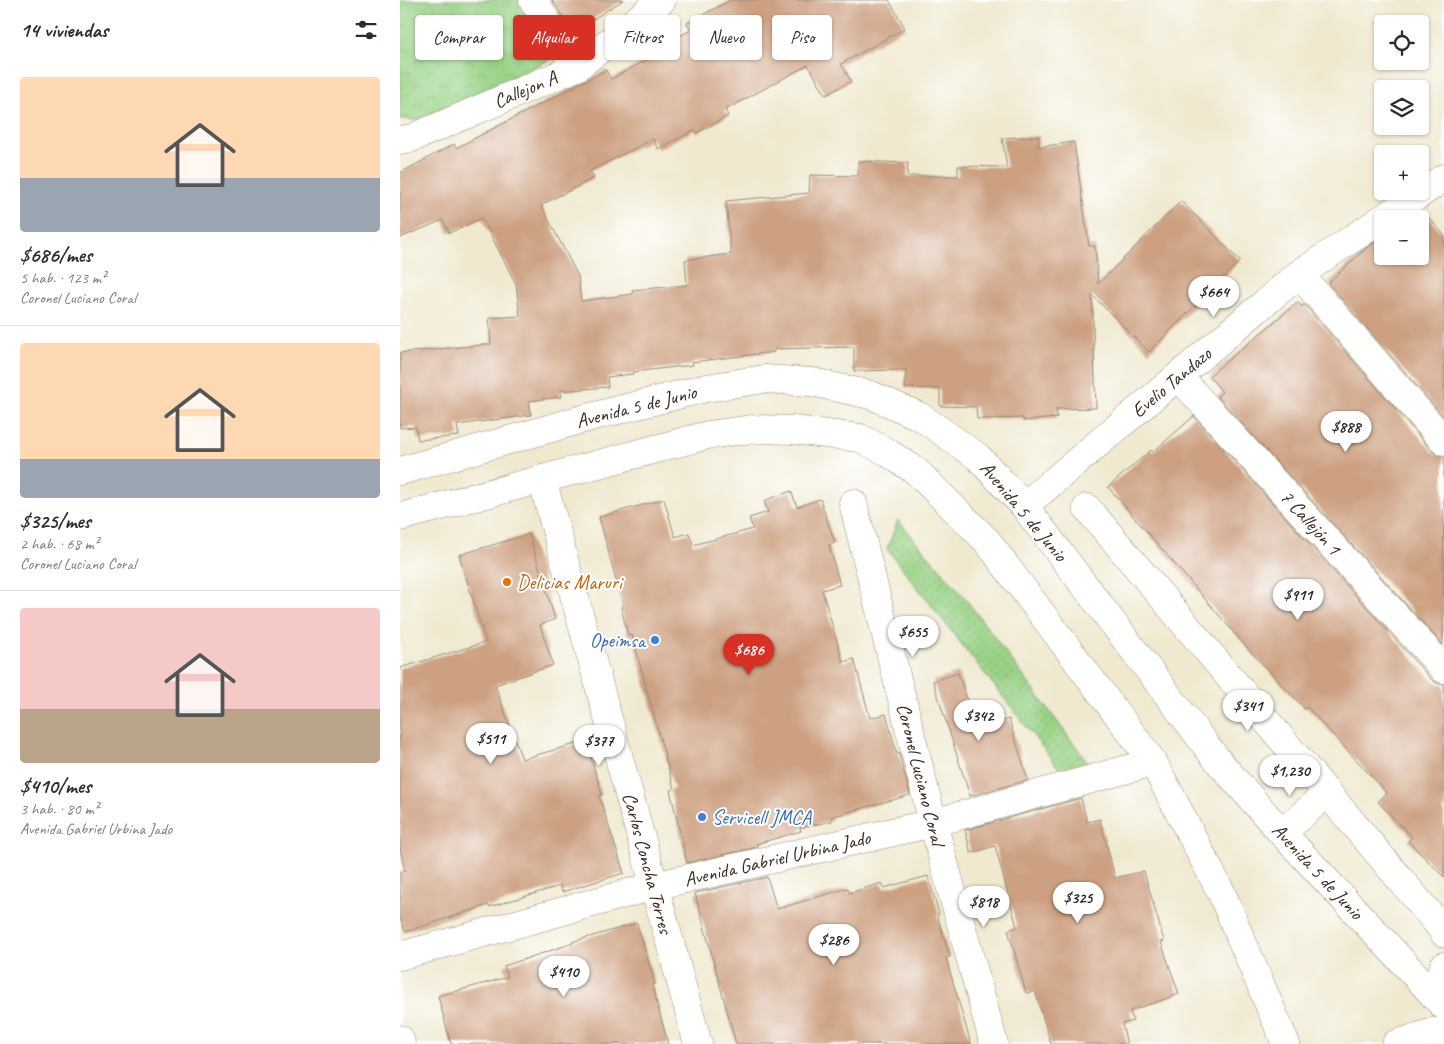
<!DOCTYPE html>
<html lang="es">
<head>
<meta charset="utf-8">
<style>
	body { margin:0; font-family:Caveat,sans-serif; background:#f2f2f3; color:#2b2b33; height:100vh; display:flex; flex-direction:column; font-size:19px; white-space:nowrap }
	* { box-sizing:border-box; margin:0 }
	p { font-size:16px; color:#7c7c81 }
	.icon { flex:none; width:28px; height:28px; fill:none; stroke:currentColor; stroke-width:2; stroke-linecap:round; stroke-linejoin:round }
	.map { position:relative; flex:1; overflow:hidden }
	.panel { display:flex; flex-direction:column; background:#fff; width:400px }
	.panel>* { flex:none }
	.top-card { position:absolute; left:15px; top:15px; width:475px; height:45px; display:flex; gap:10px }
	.controls { position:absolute; left:974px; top:15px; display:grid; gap:10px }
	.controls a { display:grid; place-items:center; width:55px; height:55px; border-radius:5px; background:#fff; box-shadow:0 1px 4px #0004; font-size:25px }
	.price { position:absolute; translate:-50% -42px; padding:0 11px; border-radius:18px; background:#fff; color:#222; font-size:16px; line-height:32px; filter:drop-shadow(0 1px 2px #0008) }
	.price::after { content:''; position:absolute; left:50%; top:30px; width:15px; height:11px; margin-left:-8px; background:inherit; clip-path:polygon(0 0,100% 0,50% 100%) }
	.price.active { background:#d93025; color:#fff }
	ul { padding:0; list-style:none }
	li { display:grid; align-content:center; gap:10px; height:265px; padding:0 20px }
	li+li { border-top:1px solid #e1e1e2 }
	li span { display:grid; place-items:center; height:155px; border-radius:5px; color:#555 }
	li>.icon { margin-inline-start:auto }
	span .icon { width:90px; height:90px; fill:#fffc; stroke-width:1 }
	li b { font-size:21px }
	h2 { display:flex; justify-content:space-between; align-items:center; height:60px; padding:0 20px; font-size:21px }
	.chip { padding:0 18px; border-radius:5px; background:#fff; box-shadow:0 1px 4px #0004; font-size:18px; line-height:45px }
	.chip.active { background:#d93025; color:#fff }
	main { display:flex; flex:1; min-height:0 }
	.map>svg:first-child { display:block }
	.grass { fill:url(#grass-dots); stroke:#6a7e52 }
	.park { fill:url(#park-crowns); stroke:#6a7e52 }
	.building { fill:#cda081 }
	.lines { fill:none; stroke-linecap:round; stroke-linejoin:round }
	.street-casing { stroke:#968a77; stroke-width:29 }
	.primary-casing { stroke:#968a77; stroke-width:29 }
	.street { stroke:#fff; stroke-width:28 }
	.primary { stroke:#fff; stroke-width:28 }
	.food-dot { fill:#e8710a; stroke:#fff; stroke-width:2 }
	.shop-dot { fill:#3f7fe0; stroke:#fff; stroke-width:2 }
	.labels { text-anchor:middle; stroke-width:4; stroke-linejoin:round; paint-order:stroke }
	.street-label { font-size:20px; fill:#3b2a1e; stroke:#fff }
	.food-label { font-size:20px; fill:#c56008; stroke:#fff; text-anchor:start }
	.shop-label { font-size:20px; fill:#366cbe; stroke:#fff; text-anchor:end }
</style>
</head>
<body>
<main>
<section class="panel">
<h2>14 viviendas<svg class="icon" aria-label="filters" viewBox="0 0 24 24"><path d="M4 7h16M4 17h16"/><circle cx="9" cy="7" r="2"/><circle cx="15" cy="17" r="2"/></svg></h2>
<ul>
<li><span style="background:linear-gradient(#ffd9b3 65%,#9aa5b1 0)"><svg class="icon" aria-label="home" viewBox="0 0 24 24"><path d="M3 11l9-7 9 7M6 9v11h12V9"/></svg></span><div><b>$686/mes</b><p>5 hab. · 123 m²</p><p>Coronel Luciano Coral</p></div></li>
<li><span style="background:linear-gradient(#ffd9b3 75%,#9aa5b1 0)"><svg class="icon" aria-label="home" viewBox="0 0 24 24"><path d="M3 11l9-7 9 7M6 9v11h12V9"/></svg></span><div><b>$325/mes</b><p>2 hab. · 68 m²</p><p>Coronel Luciano Coral</p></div></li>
<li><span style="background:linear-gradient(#f6c9c9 65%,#b9a48a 0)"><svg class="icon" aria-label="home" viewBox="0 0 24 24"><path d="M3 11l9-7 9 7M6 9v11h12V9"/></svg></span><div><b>$410/mes</b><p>3 hab. · 80 m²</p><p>Avenida Gabriel Urbina Jado</p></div></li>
</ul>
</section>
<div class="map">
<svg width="1044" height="1044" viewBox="0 0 1044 1044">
	<defs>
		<pattern id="grass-dots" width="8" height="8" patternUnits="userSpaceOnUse" patternTransform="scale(1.25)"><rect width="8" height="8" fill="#98d285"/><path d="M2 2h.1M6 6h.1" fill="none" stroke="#84b472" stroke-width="1.8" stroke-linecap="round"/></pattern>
		<pattern id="park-crowns" width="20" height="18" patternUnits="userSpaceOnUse" patternTransform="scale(1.25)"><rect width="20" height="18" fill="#98d285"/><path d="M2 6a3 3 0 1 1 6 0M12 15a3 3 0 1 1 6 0" fill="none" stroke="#84b472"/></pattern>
	</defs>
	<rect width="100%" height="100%" fill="#fff"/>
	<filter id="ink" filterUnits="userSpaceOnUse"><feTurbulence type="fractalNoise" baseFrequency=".02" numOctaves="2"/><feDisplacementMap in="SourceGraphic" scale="10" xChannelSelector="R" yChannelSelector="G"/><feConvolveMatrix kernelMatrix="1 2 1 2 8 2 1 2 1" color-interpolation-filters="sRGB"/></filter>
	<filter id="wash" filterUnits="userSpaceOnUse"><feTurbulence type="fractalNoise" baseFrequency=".0096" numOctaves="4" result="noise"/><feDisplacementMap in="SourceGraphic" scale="20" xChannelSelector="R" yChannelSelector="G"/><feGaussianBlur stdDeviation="1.12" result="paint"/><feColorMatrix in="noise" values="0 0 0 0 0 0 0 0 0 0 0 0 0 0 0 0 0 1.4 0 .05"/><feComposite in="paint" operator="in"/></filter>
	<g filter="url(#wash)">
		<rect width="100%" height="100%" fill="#f0e9d0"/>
		<polygon class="grass" points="498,520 565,598 695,772 661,771 487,549"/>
		<polygon class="park" points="0,0 119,0 154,58 16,120 0,119"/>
		<g id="blocks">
			<g class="building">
				<polygon points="152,0 223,0 173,32"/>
				<polygon points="331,0 489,0 505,28 441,64 451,81 426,95 408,65 325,110 328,116 297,133 295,130 258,149 253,139 190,171 194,178 141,205 178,276 181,301 233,294 232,290 287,285 285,260 331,254 326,201 409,193 410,175 458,176 458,161 508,163 507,176 558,176 558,166 607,167 602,138 639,136 638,147 674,142 689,246 695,246 698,284 781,201 840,261 749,352 692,295 696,408 656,409 657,418 623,421 623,418 577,419 576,407 540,406 540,389 505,388 506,370 454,371 454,347 374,349 374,352 292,362 293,365 233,372 233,374 207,377 208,387 160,391 161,397 129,401 131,415 57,425 59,436 18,440 16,427 0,428 0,353 91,344 89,318 120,316 116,284 82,218 49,233 43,220 0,238 0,173 54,144 56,148 206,70 211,79 256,55 253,50 291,30 287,23"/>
				<polygon points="1023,211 1044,235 1044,417 928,283 964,250 982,237 982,256 1020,256 1020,219 1011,219"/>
				<polygon points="898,302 902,307 904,304 1032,451 1038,456 1044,456 1043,645 817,396 822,392 809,376"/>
				<polygon points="794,416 1032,680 1039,684 1044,684 1044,877 1008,841 1012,837 978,802 987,793 907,707 905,709 850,651 708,487 751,450 753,452"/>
				<polygon points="391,491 397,507 420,499 435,543 429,545 440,585 422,590 443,662 454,659 470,718 486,714 497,754 499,753 510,795 431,817 432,821 400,828 401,831 356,844 357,847 287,863 270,790 274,789 232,635 228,636 221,607 223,606 199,517 264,499 275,537 289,533 293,545 353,529 349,518 368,512 364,501"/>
				<polygon points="129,534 155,619 140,625 153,665 95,685 122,759 186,741 202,795 199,796 224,873 162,892 160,886 89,907 88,905 5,932 0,917 0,872 5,871 0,848 0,668 86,642 59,555"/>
				<polygon points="558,673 577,729 609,719 628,780 570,796 533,681"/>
				<polygon points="681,798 687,822 700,819 715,878 744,871 764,941 761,942 779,994 730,1011 733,1021 722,1024 727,1044 651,1044 635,991 626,993 608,930 617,927 595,846 571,853 565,830"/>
				<polygon points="528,876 539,914 537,915 550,957 546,958 571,1044 336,1044 295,893 367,877 377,909 448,888 449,893 482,883 484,888"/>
				<polygon points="237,923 255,984 252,985 268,1044 51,1044 38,996 108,977 104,966 173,943 172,942"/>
			</g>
		</g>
	</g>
	<g filter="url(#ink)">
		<use href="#blocks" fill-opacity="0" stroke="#968a77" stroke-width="1"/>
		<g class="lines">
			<g class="street-casing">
				<g id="street">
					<polyline points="133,0 177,67"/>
					<polyline points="0,140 12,138 177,67 262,0"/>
					<polyline points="899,274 1044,441"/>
					<polyline points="778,376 1044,669"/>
					<polyline points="142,479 298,1044"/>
					<polyline points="453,503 533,823 594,1044"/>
					<polyline points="624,506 899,274 1044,178"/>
					<polyline points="687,508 1042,929 1044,933"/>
					<polyline points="882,833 927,793"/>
					<polyline points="0,956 254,886 533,823 753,762"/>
					<polyline points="1035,997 1044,966"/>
					<polyline points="0,1039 1,1044"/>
				</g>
			</g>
			<g class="primary-casing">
				<g id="primary">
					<polyline points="0,471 190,417 306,388 364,379 412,382 471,395 521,417 578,457 624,506 818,761 882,833 1044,1006"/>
					<polyline points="0,517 308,435 352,429 393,430 460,438 487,452 516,471 587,541 753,762 821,892 886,1044"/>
					<polyline points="996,1044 1033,1032 1044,1032"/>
				</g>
			</g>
			<use href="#street" class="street"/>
			<use href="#primary" class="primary"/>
		</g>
	</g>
	<circle class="food-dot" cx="107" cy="582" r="5"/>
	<g class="shop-dot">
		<circle cx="255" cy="640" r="5"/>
		<circle cx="302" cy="817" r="5"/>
	</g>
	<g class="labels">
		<g class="street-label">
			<text transform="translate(125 89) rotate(-23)" y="7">Callejon A</text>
			<text transform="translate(771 382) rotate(-40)" y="7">Evelio Tandazo</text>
			<text transform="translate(236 406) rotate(-14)" y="7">Avenida 5 de Junio</text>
			<text transform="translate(624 511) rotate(50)" y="7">Avenida 5 de Junio</text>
			<text transform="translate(911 522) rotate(48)" y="7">7 Callejón 1</text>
			<text transform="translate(521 774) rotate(76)" y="7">Coronel Luciano Coral</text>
			<text transform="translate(377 858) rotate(-13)" y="7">Avenida Gabriel Urbina Jado</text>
			<text transform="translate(248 863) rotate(75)" y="7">Carlos Concha Torres</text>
			<text transform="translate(918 871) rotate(47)" y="7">Avenida 5 de Junio</text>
		</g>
		<g class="food-label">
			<text x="117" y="589">Delicias Maruri</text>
		</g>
		<g class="shop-label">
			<text x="245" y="647">Opeimsa</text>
			<text x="312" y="824" text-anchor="start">Servicell JMCA</text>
		</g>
	</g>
</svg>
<div class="controls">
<a><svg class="icon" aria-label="locate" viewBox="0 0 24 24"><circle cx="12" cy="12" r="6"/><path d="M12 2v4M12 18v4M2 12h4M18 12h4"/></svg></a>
<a><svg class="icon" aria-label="layers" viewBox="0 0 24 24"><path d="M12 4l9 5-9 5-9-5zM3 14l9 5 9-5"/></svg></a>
<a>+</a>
<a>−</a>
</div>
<b class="price" style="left:814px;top:318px">$664</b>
<b class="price" style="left:946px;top:453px">$888</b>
<b class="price" style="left:898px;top:621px">$911</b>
<b class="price" style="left:513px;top:658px">$655</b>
<b class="price active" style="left:349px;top:676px">$686</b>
<b class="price" style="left:848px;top:732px">$341</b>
<b class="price" style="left:579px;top:742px">$342</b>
<b class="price" style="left:91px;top:765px">$511</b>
<b class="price" style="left:199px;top:767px">$377</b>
<b class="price" style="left:890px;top:797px">$1,230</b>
<b class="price" style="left:678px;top:924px">$325</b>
<b class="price" style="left:584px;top:928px">$818</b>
<b class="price" style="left:434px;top:966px">$286</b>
<b class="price" style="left:164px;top:998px">$410</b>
<div class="top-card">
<a class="chip">Comprar</a>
<a class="chip active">Alquilar</a>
<a class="chip">Filtros</a>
<a class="chip">Nuevo</a>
<a class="chip">Piso</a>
</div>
</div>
</main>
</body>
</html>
